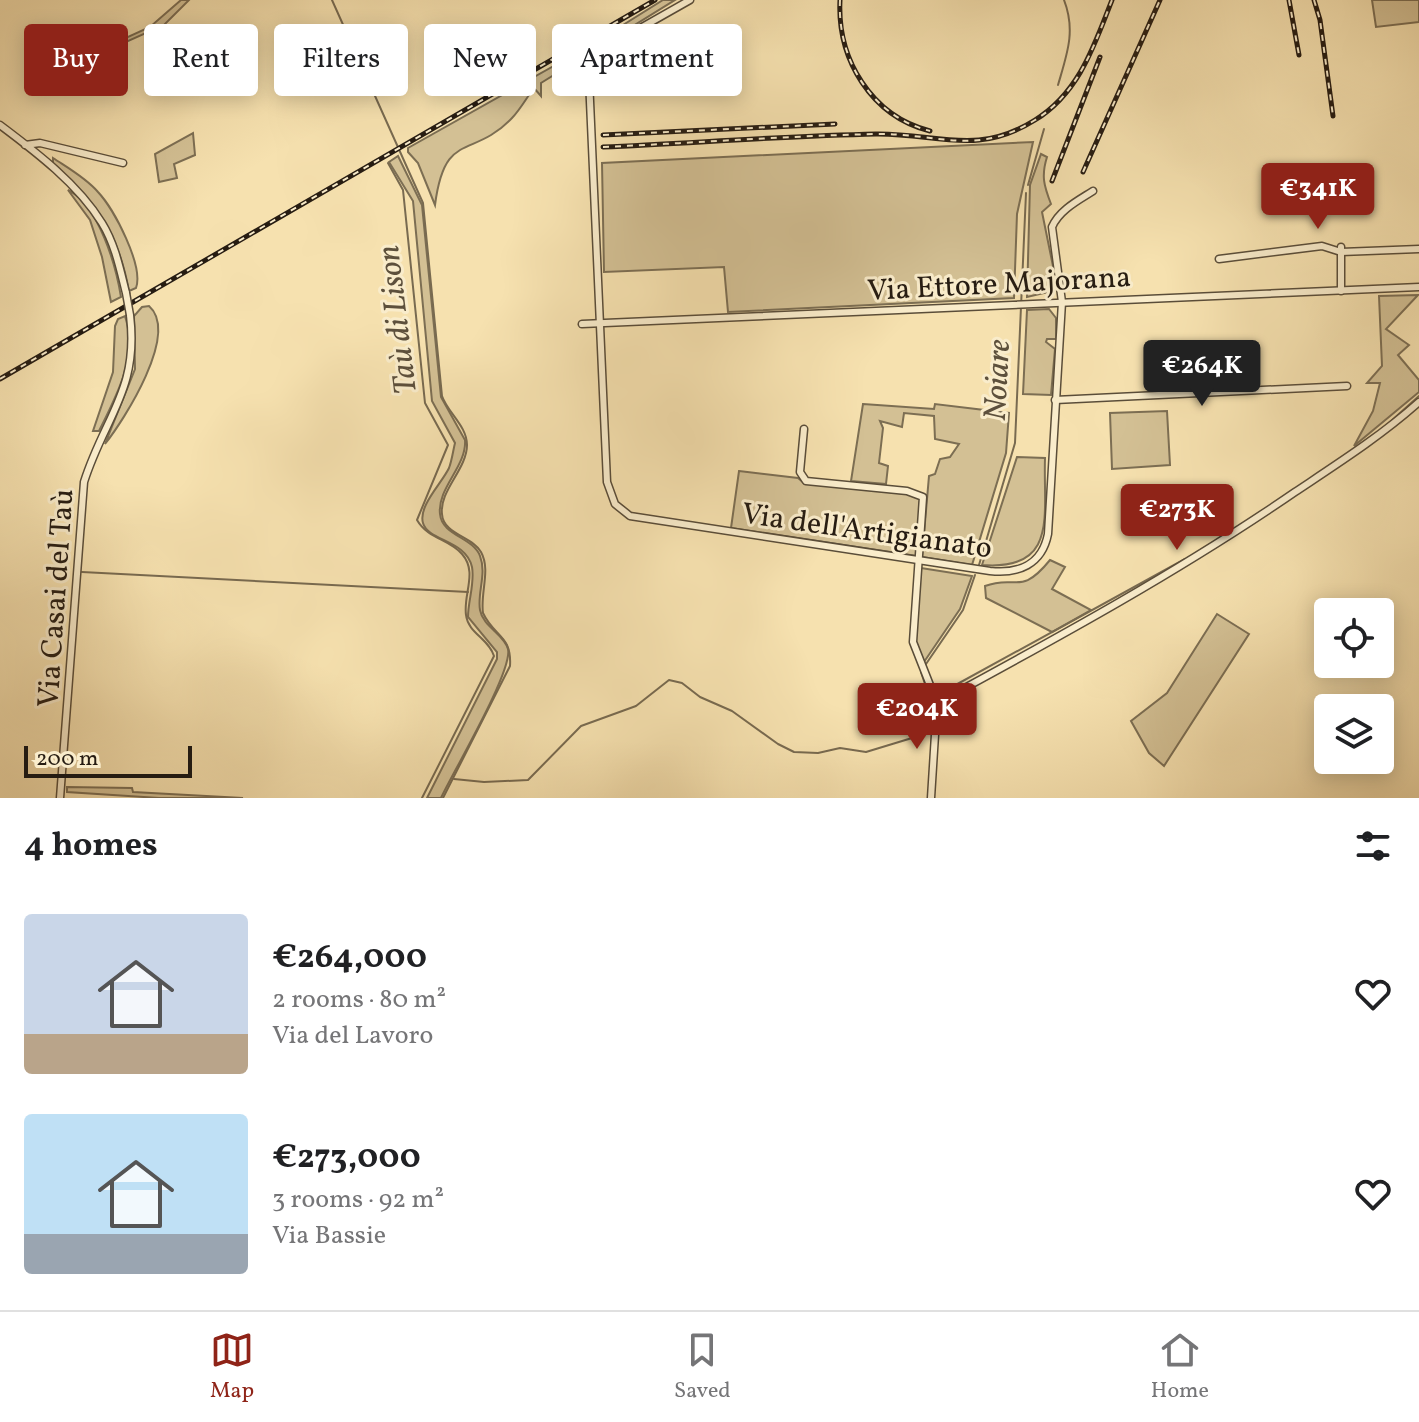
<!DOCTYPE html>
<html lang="en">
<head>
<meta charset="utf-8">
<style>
	body { margin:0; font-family:Vollkorn,serif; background:#f2f2f2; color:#202124; height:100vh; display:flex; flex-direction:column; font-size:30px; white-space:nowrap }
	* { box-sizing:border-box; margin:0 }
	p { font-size:26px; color:#757577 }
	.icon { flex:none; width:44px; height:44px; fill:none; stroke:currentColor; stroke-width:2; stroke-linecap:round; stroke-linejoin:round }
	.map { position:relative; height:798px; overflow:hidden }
	.side { display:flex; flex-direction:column; background:#fff; flex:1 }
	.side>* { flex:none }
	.guide { position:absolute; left:24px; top:24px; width:800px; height:72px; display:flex; gap:16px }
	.controls { position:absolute; left:1314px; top:598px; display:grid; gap:16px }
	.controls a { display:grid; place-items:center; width:80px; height:80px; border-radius:8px; background:#fff; box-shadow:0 4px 20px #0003; font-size:40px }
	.scale { position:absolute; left:24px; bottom:20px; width:168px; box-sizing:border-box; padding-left:8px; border:4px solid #261c12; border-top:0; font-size:22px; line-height:28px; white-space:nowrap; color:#261c12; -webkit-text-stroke:6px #f9eccb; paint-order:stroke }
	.price { position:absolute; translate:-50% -68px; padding:0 18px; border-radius:8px; background:#8f2418; color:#fff; font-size:26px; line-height:52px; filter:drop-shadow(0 2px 4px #0008) }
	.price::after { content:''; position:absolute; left:50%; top:48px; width:24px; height:18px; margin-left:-12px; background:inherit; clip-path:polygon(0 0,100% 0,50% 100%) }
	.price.selected { background:#222; color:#fff }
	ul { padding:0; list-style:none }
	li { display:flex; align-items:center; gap:24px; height:200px; padding:0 24px }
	li span { display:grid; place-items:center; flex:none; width:224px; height:160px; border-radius:8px; color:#555 }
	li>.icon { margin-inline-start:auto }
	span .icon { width:96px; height:96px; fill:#fffc; stroke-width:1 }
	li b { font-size:34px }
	h2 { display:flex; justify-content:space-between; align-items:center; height:96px; padding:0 24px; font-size:34px }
	.tag { padding:0 28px; border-radius:8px; background:#fff; box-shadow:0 4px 20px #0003; font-size:28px; line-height:72px }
	.tag.selected { background:#8f2418; color:#fff }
	.menu { display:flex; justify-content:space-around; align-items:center; height:112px; border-top:2px solid #e0e0e0; background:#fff; font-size:22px; color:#757577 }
	.menu a { display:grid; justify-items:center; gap:4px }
	.menu .selected { color:#8f2418 }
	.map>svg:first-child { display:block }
	.green { fill:#d3c094; stroke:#7c6e53; stroke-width:2 }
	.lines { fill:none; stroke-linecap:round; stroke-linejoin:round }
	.stream { stroke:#786a50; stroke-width:2 }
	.street-casing { stroke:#5a4d39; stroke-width:9 }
	.street { stroke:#f9eccb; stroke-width:6 }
	.rail-casing { stroke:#261c12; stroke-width:5 }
	.rail { stroke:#f9eccb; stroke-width:2; stroke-dasharray:6; stroke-linecap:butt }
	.street-bridge-casing { stroke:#5a4d39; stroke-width:9; stroke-linecap:butt }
	.street-bridge { stroke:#f9eccb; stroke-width:6 }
	.labels { text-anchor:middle; stroke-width:6; stroke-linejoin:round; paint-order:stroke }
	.street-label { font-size:30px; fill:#261c12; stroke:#f9eccb }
	.water-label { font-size:32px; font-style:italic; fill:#5d503c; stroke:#f9eccb }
</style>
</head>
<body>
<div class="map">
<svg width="1419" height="798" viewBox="0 0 1419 798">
	<rect width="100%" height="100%" fill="#f6e1af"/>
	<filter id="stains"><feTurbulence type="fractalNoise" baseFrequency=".0025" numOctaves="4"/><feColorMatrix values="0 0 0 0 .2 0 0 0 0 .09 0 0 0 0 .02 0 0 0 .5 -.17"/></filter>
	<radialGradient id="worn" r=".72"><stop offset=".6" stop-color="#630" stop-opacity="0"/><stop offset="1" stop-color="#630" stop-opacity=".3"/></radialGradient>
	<g class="green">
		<polygon points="181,0 189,0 164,25 50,76 49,73 150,27"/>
		<path d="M663,0H675L541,83V96L534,88C527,97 520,110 512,118C472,160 445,129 435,205L418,163L408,152V148L591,45Z"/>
		<polygon points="1372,0 1419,0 1419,22 1376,27"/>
		<polygon points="193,133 195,155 174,164 177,178 159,182 155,154"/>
		<polygon points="1033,142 1017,214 1014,298 728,312 724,267 604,272 602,163"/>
		<path d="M1041,154L1047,157C1041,176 1044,186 1051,204L1042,212L1056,281L1053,291L1027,297L1030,185Z"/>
		<path d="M398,156L422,205L441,397L465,440C467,466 437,488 440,514C442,536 473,537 480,556C487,574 477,593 480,610C483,627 504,634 508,649C513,671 453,772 441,798H427L497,659V652L468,617C468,601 475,583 472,567C466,540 428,541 423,523C418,506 442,483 449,468C452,460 453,451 455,443L432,401L413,201L389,162Z"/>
		<path d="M53,158C68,168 86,178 98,192C114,209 144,266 136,288L129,291C118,232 97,203 53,164Z"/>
		<path d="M68,190C99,205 116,266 121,297L111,302L102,257L90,220Z"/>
		<polygon points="1418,295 1386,329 1409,345 1398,355 1419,380 1419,392 1354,446 1373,411 1380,383 1367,383 1382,366 1379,296"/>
		<path d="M149,306C180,333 124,420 105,444L135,369L134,316L142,307Z"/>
		<polygon points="1049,309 1056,318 1056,339 1047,339 1046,342 1055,349 1051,395 1023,394 1027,310"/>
		<path d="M125,316C138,357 117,395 99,431H93L113,372L115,326L118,319Z"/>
		<polygon points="863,404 934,409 935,404 1009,413 1006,453 972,565 922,557 929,476 935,474 940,459 950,457 959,444 935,439 934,416 904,413 902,427 880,421 883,428 879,463 888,466 886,484 851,481"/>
		<polygon points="1167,411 1170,465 1112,469 1110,413"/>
		<path d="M1017,457L1045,458C1043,515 1059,571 982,565Z"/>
		<polygon points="739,471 798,478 804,483 916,495 920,499 917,556 731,528"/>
		<path d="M1050,560L1065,567L1052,589L1091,610L1052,632L986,598L985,586C1016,574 1020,597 1050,560Z"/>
		<polygon points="921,568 972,576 960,609 924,662 915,640"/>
		<polygon points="1217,614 1249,634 1164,766 1149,753 1131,721 1167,693"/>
		<polygon points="67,787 132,788 133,792 243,798 159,798 67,792"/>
	</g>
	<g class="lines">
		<g class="stream">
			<path d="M332,0L423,203L442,396C448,413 467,426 467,445C467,469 439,491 442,514C443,534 473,537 481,552C491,570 480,593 483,613C494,637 512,635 510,666L443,798"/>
			<path d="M1058,85C1067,54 1076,31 1064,0"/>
			<path d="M388,163L403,190L425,403L448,445L417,520C428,539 449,539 462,554C478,572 463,594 466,615C468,633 489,639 494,656L422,798"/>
			<polyline points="1028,185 1044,129"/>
			<polyline points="1381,430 1419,396"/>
			<polyline points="979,565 1015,443 1026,193"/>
			<polyline points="82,572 468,592"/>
			<polyline points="926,664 963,610 975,575"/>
			<polyline points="921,672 930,699"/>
			<polyline points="941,693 1185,559"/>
			<polyline points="454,779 484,782 528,780 581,726 636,706 669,680 682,683 700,697 732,711 778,744 794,752 818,753 840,748 866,752 912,738 927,725 931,698"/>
		</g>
		<g class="street-casing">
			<g id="street">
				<path d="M690,0L607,47L598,58L589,79L607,482L615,504L630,516L990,571C1018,574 1042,565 1048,534L1062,302L1052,227C1059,210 1079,200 1093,191"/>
				<path d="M0,125C36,152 78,184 102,223C115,244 120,269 126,293"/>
				<polyline points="25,145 40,143 123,163"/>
				<polyline points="1341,247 1341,291"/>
				<polyline points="1219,259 1322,246 1341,252 1419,249"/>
				<polyline points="582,324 1419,287"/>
				<polyline points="1055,400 1347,386"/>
				<polyline points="804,429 800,472 806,481 907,491 923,497 913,642 937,703 931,798"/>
				<path d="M937,703C1059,637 1180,571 1295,492C1337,464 1381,436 1419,402"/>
				<path d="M60,798L84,482C105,416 139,390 130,315"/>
			</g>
		</g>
		<use href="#street" class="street"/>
		<g class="rail-casing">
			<g id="rail">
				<path d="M840,0C837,59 871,116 930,131"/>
				<polyline points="1289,0 1299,55"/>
				<polyline points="1314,0 1320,20 1333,116"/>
				<polyline points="603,135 835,124"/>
				<path d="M603,147C694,143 785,136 876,134C937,133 976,157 1035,120C1079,93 1094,46 1112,0"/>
				<polyline points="1083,172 1160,0"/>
				<polyline points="1052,181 1100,57"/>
				<polyline points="0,379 655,0"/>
			</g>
		</g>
		<use href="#rail" class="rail"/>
		<g class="street-bridge-casing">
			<polyline id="street-bridge" points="126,293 130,315"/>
		</g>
		<use href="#street-bridge" class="street-bridge"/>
	</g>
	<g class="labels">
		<g class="street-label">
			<text transform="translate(999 283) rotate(-3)" y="10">Via Ettore Majorana</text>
			<text transform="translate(867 530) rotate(8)" y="10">Via dell'Artigianato</text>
			<text transform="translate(55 598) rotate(-86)" y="10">Via Casai del Taù</text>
		</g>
		<g class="water-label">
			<text transform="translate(396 320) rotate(-97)" y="11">Taù di Lison</text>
			<text transform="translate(996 380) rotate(-87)" y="11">Noiare</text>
		</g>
	</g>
	<rect width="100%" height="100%" filter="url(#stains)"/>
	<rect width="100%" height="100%" fill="url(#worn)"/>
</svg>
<div class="controls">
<a><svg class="icon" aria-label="locate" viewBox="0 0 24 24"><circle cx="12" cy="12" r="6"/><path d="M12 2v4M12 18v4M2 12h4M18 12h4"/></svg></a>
<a><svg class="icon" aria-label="layers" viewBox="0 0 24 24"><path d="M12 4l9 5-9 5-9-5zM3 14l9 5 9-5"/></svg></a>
</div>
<div class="scale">200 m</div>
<b class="price" style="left:1318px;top:231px">€341K</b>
<b class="price selected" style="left:1202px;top:408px">€264K</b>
<b class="price" style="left:1177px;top:552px">€273K</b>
<b class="price" style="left:917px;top:751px">€204K</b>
<div class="guide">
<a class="tag selected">Buy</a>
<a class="tag">Rent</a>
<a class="tag">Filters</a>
<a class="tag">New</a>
<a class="tag">Apartment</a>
</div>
</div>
<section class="side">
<h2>4 homes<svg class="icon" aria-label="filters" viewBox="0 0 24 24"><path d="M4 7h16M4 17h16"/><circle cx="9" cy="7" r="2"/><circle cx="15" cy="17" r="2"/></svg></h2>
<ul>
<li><span style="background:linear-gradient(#c9d6e8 75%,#b9a48a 0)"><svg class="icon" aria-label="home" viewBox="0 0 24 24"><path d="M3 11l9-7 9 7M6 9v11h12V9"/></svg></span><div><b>€264,000</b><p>2 rooms · 80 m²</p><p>Via del Lavoro</p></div><svg class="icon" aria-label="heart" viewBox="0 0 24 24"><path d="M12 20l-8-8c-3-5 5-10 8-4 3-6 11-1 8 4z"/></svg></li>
<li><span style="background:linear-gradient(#bfe0f5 75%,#9aa5b1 0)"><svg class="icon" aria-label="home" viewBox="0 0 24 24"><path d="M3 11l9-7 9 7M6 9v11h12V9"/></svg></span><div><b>€273,000</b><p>3 rooms · 92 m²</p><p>Via Bassie</p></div><svg class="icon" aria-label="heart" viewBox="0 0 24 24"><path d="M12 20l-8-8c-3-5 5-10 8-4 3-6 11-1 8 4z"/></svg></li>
</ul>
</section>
<nav class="menu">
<a class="selected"><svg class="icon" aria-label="map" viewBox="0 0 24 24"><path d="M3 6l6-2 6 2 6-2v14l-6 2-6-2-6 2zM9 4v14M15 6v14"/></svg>Map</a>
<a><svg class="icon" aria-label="saved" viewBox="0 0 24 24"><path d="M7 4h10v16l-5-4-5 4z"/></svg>Saved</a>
<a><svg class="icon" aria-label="home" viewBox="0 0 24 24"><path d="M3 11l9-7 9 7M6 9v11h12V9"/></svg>Home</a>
</nav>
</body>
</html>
